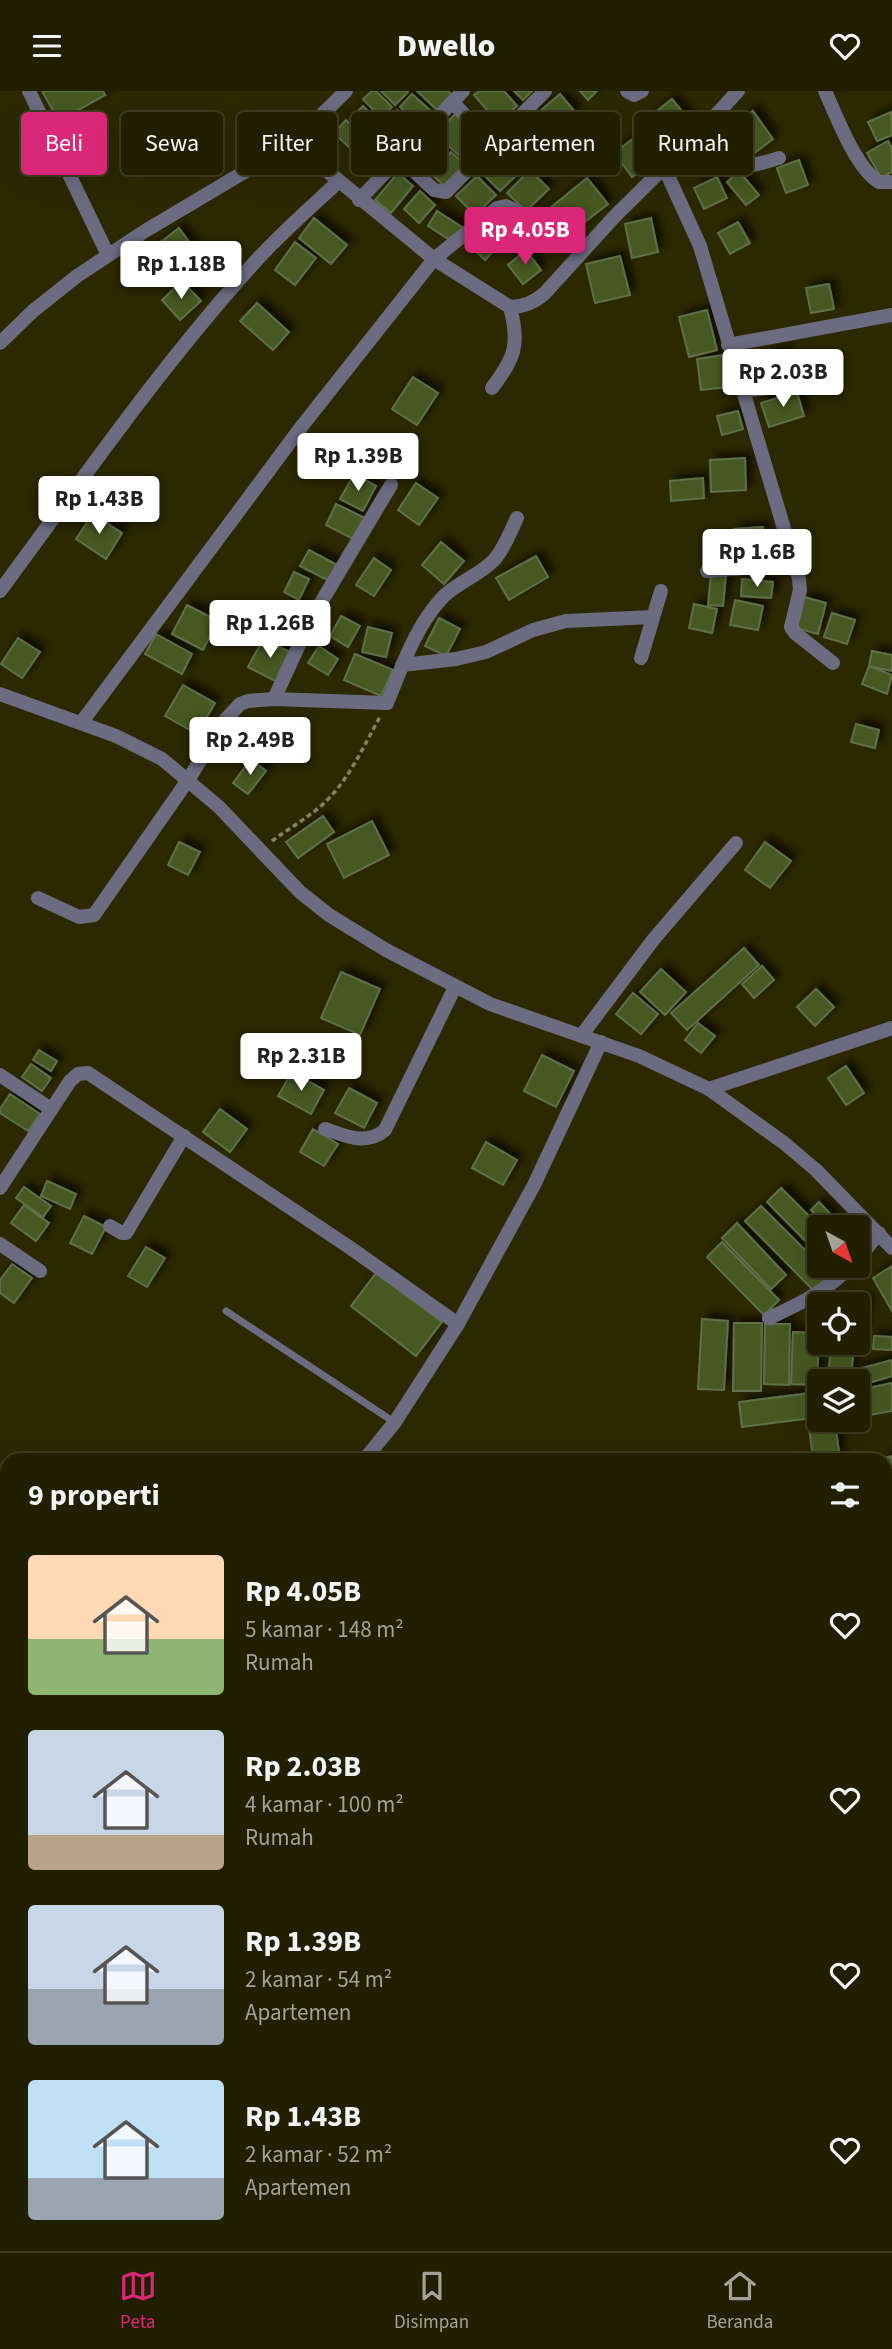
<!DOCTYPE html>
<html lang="id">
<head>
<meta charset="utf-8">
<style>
	body { margin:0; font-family:"Source Sans 3",sans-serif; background:#2d2c0f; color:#f1f3f6; height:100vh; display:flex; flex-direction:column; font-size:26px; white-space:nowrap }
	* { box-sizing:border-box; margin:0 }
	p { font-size:23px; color:#a2a299 }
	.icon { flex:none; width:38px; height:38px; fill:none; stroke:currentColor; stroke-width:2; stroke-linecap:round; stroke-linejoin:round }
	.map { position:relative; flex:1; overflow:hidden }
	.side { position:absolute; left:0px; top:1362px; width:892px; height:800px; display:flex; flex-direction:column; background:#201f00; border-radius:21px 21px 0 0; box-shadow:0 7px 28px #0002,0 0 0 2px #3d3d22 }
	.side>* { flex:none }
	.banner { position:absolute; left:21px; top:21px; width:850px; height:63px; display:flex; gap:14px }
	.needle { width:46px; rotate:140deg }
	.controls { position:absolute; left:807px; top:1124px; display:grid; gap:14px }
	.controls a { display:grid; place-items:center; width:63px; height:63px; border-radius:7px; background:#201f00; box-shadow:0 7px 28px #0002,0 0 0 2px #3d3d22; font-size:35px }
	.price { position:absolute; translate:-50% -60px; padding:0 16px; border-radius:7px; background:#fff; color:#222; font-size:23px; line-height:46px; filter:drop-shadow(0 2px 4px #0008) }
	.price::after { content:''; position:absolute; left:50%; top:42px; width:21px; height:16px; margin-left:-10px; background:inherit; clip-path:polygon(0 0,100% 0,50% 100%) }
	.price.on { background:#db2777; color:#fff }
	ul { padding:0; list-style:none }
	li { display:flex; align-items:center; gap:21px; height:175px; padding:0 28px }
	li span { display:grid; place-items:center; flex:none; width:196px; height:140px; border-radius:7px; color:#555 }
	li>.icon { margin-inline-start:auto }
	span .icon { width:84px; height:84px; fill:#fffc; stroke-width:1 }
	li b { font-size:30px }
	h2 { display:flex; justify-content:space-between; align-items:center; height:84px; padding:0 28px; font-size:30px }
	.chip { padding:0 24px; border-radius:7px; background:#201f00; box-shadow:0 7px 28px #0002,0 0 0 2px #3d3d22; font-size:24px; line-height:63px }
	.chip.on { background:#db2777; color:#fff }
	header { display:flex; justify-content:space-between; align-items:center; height:91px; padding:0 28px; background:#201f00; font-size:32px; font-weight:800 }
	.dock { display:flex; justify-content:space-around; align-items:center; height:98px; border-top:2px solid #3d3d22; background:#201f00; font-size:19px; color:#a2a299 }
	.dock a { display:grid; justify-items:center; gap:4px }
	.dock .on { color:#db2777 }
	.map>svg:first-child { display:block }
	.building { fill:#465924; stroke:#606f48; stroke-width:2; filter:url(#shadow) }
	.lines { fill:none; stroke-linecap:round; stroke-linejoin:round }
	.path { stroke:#838262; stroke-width:3.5; stroke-dasharray:5 3.5; stroke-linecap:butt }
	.lane { stroke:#6c6b82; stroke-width:7 }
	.street { stroke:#6c6b82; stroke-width:14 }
</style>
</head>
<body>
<header><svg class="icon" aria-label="menu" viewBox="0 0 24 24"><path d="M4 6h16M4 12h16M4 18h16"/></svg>Dwello<svg class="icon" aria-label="heart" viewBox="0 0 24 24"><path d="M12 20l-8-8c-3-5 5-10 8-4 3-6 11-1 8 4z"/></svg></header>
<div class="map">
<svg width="892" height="2160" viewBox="0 0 892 2160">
	<defs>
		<filter id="shadow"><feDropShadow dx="6" dy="-6" stdDeviation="3.5" flood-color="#0009"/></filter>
	</defs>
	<rect width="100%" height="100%" fill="#2b2900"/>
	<g class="building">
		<polygon points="42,0 103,0 105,4 59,30"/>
		<polygon points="372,0 376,0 392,16 381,27 363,8"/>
		<polygon points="381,0 407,0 408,1 395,14"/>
		<polygon points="417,0 448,0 452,4 438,20"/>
		<polygon points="479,0 504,0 517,15 498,32 474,4"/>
		<polygon points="514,0 532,0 523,9"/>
		<polygon points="580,0 597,0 588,9"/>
		<polygon points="412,3 430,19 418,32 400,16"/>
		<polygon points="560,3 576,22 556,39 540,20"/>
		<polygon points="672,8 690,30 670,46 652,24"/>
		<polygon points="363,15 381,33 368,45 350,28"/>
		<polygon points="397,19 417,36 409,45 389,28"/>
		<polygon points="538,20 553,40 542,49 527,29"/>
		<polygon points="753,20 773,48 741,72 721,44"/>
		<polygon points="891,21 892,44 877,50 868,31"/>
		<polygon points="455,23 487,51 469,73 436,44"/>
		<polygon points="346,29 363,45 351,58 334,42"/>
		<polygon points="573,34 591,54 575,68 557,48"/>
		<polygon points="385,36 406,53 397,64 376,47"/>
		<polygon points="529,38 542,53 524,68 512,53"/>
		<polygon points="645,39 663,63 632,86 614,62"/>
		<polygon points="430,44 446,60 426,81 409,65"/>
		<polygon points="366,48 388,68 375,82 354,62"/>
		<polygon points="888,50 892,57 892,81 881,87 867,62"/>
		<polygon points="451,61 467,75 447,97 431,83"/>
		<polygon points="507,62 522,79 500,100 484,84"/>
		<polygon points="799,69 808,94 786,102 777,77"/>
		<polygon points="530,79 549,98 526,120 507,102"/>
		<polygon points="739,80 759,104 746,114 727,91"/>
		<polygon points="398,82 413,95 391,122 375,109"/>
		<polygon points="477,85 496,104 475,124 456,105"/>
		<polygon points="717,86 727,107 704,118 694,97"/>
		<polygon points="587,87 608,113 559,151 539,126"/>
		<polygon points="420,100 435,114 419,132 404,118"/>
		<polygon points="437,120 462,136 453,151 428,135"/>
		<polygon points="314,127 347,154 331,173 299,147"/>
		<polygon points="651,127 658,161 632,167 625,133"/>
		<polygon points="490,131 506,147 485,169 468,153"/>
		<polygon points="738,131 750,152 730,163 718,142"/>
		<polygon points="179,137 198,163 177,179 157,154"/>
		<polygon points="295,151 316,167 295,194 275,179"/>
		<polygon points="526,159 541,179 523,193 508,174"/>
		<polygon points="620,165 630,204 595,212 586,173"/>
		<polygon points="182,190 201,210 180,229 162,209"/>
		<polygon points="829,193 834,218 811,222 806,197"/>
		<polygon points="257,212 289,241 273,259 240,230"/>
		<polygon points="707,219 717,259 689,266 679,226"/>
		<polygon points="785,260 790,280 765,287 760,267"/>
		<polygon points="724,264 728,296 701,299 697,268"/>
		<polygon points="413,286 438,302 417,334 392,318"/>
		<polygon points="797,301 804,325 769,336 761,312"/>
		<polygon points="738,320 743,338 722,344 717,325"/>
		<polygon points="745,367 746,399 711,401 710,369"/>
		<polygon points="354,383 376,395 363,420 340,408"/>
		<polygon points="703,387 704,407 671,410 670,390"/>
		<polygon points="416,392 438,407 419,434 398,419"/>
		<polygon points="113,397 135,412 124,429 101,414"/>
		<polygon points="336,413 367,428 357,450 326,434"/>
		<polygon points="93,423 122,442 106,468 76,448"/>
		<polygon points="763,436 764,472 735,474 734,438"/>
		<polygon points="441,451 464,470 444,493 422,474"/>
		<polygon points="309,459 337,474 329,490 300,475"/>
		<polygon points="536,465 548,486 509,509 496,487"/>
		<polygon points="374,467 391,479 374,505 356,494"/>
		<polygon points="294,481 309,488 299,509 284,501"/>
		<polygon points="711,483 726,484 723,515 708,514"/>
		<polygon points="742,488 773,491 771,507 741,505"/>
		<polygon points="804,506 826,512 818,543 796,537"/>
		<polygon points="735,509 763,515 758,539 730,534"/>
		<polygon points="289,510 310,518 299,544 278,536"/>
		<polygon points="694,513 717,518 712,542 689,537"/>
		<polygon points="187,514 218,530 203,559 172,543"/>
		<polygon points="832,522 855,529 847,553 824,546"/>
		<polygon points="341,525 360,535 348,556 330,545"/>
		<polygon points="439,527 460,538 446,565 425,555"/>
		<polygon points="368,536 392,542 386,566 362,561"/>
		<polygon points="156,543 192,563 182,583 145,563"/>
		<polygon points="18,547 40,561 22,587 1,573"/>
		<polygon points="263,548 292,562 277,591 248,576"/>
		<polygon points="319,555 338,568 328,584 308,572"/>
		<polygon points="872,560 892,564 892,580 869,575"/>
		<polygon points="355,563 393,579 381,605 344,589"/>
		<polygon points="869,575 892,584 887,603 862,593"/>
		<polygon points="183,594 215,612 197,643 165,625"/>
		<polygon points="856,633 879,639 875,657 851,651"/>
		<polygon points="251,668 266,680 248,703 233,692"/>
		<polygon points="323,725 334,741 298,767 286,751"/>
		<polygon points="372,730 389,764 344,787 327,753"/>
		<polygon points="179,751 200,761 188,784 168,774"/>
		<polygon points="765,751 791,770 770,797 745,779"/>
		<polygon points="744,857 759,874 687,939 671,922"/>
		<polygon points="762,875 774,889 754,907 742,893"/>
		<polygon points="661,878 686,901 665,924 640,901"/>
		<polygon points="341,881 380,898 360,944 321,927"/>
		<polygon points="816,898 834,916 815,935 797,916"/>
		<polygon points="633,902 658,923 641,943 616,923"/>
		<polygon points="698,932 715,945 701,962 685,949"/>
		<polygon points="39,959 57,970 51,980 33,969"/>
		<polygon points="542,964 574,980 556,1016 524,1000"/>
		<polygon points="31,973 51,987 42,1000 22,986"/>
		<polygon points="846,975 864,1002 846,1014 828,987"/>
		<polygon points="292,981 324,999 311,1023 278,1005"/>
		<polygon points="349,997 377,1012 364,1037 335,1022"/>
		<polygon points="10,1003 40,1023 28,1040 0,1022 0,1018"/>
		<polygon points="220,1018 247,1038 230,1061 203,1041"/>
		<polygon points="313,1038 338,1053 324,1075 300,1061"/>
		<polygon points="486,1051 517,1069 503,1094 472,1077"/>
		<polygon points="47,1090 76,1103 70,1118 41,1105"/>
		<polygon points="24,1096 51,1115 43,1126 16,1107"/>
		<polygon points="781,1097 820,1136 819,1164 767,1111"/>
		<polygon points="819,1111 837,1130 832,1136 827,1136 811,1119"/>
		<polygon points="24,1114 49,1132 36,1150 11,1132"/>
		<polygon points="761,1115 830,1184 814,1200 745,1130"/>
		<polygon points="84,1125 106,1136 92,1163 70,1152"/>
		<polygon points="737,1132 786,1184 771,1198 722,1147"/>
		<polygon points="722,1151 779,1209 764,1224 707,1166"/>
		<polygon points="146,1156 165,1167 147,1196 128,1185"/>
		<polygon points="12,1173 32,1187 14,1212 0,1202 0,1189"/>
		<polygon points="892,1175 892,1220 873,1187"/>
		<polygon points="376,1182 442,1231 416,1265 351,1215"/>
		<polygon points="841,1206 868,1211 860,1253 848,1251 858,1251 858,1213 839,1213"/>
		<polygon points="702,1228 728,1230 724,1299 698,1298"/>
		<polygon points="734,1232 762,1232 761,1300 733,1300"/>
		<polygon points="765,1233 790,1233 789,1294 764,1293"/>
		<polygon points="793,1241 819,1242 817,1294 791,1293"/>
		<polygon points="874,1245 892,1246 892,1259 873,1258"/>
		<polygon points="831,1256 854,1259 850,1290 828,1289"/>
		<polygon points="892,1269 892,1285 862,1294 858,1278"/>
		<polygon points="892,1292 892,1320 858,1326 858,1299"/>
		<polygon points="819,1301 819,1326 742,1336 739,1311"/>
		<polygon points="835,1332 840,1368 813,1368 809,1336"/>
		<polygon points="892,1365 892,1412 886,1414 886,1368 881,1368"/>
		<polygon points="892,1420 892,1440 886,1441 886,1421"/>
		<polygon points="7,1422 7,1455 1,1462 0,1431"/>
		<polygon points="886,1444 892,1444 892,1470 886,1471"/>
		<polygon points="892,1483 892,1508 886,1509 886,1485"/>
		<polygon points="892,1549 892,1590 888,1591 886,1550"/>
		<polygon points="892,1646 892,1667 886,1668 886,1647"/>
		<polygon points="888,1826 892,1826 892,1929 886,1929"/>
		<rect x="886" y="1964" width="6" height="135"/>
		<polygon points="300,2154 321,2154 317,2160 309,2160"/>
		<polygon points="476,2154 506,2154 502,2160 473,2160"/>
	</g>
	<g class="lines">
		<path class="path" d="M272,750C288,738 306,728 322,714C348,691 363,656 380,626"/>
		<g class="lane">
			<polyline points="226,1220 394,1331"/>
			<polyline points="886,1808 892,1807"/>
			<polyline points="886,1949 892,1950"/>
		</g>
		<g class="street">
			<polyline points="29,0 108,164"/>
			<polyline points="627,0 634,4 642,0"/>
			<path d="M825,0C836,24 856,78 879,91H892"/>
			<polyline points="453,12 492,52"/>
			<path d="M293,52L434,168L510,216C524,216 535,211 545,202L615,125L702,39L738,0"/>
			<path d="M681,60C689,64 697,72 706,74C730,82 756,74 779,67"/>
			<polyline points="400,67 434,99 446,101 545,0"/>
			<polyline points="664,76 700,155 799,488 800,499 791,536 795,542 833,572"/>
			<polyline points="359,109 463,0"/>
			<polyline points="0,252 33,220 77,185 145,140 293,52 346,0"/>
			<polyline points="728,254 892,224"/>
			<path d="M492,297C515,266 520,254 510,216"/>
			<polyline points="743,300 807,292"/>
			<polyline points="707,480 794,473"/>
			<path d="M0,500C82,389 161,275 254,172C280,143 310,117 338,91"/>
			<polyline points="641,567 661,500"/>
			<polyline points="402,574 456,568 486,561 533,539 566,530 653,526"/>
			<polyline points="0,603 116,645 162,668 219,716 300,801 329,824 386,859 490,913 639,965 709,998 784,1052 816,1079 892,1157"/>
			<polyline points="274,608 310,530 391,394"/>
			<polyline points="81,632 302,335 434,168 497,117 506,115 527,125"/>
			<path d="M38,807L79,826L94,824L188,689L226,628L240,613L248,610L274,608L387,612C402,576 415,536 442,507C457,491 479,485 494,469C505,457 510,441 517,427"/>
			<polyline points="581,945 653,849 736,752"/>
			<polyline points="0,984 51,1018"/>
			<polyline points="709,998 892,937"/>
			<path d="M325,1038C346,1045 366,1055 385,1039L455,896"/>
			<polyline points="0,1097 70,990 78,983 88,982 349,1156 458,1233"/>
			<polyline points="110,1135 122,1142 126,1142 184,1045"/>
			<polyline points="0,1153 40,1180"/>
			<polyline points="858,1168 879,1142"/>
			<path d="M769,1227C800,1213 828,1199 852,1174"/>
			<polyline points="365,1368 395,1331 458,1233 534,1094 601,951"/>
			<polyline points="0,1698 7,1703"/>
			<polyline points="0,1820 7,1812"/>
			<polyline points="0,1924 7,1927"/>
			<polyline points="344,2154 352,2160"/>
			<polyline points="202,2160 204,2154"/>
		</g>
	</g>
</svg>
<div class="controls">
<a><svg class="needle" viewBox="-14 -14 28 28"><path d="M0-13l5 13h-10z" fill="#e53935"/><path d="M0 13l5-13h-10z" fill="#a2a299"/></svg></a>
<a><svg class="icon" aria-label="locate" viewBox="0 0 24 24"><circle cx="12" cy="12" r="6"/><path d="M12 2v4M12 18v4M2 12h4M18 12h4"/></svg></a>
<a><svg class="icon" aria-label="layers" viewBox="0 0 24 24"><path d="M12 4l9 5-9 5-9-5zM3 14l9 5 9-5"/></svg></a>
</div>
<b class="price on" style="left:525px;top:176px">Rp 4.05B</b>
<b class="price" style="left:181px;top:210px">Rp 1.18B</b>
<b class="price" style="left:783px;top:318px">Rp 2.03B</b>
<b class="price" style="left:358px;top:402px">Rp 1.39B</b>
<b class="price" style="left:99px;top:445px">Rp 1.43B</b>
<b class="price" style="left:757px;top:498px">Rp 1.6B</b>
<b class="price" style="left:270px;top:569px">Rp 1.26B</b>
<b class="price" style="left:250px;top:686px">Rp 2.49B</b>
<b class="price" style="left:301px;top:1002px">Rp 2.31B</b>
<div class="banner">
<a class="chip on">Beli</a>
<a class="chip">Sewa</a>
<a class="chip">Filter</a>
<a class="chip">Baru</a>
<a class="chip">Apartemen</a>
<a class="chip">Rumah</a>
</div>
<section class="side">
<h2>9 properti<svg class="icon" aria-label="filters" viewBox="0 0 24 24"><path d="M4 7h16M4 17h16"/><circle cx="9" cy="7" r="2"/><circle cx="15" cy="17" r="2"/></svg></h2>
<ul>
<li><span style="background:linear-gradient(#ffd9b3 60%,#8fb573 0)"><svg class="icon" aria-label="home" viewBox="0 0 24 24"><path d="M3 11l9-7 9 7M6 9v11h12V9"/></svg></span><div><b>Rp 4.05B</b><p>5 kamar · 148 m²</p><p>Rumah</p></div><svg class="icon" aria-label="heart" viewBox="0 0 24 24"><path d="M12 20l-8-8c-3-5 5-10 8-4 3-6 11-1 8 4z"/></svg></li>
<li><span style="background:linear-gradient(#c9d6e8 75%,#b9a48a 0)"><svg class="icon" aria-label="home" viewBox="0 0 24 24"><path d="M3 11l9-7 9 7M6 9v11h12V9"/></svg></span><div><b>Rp 2.03B</b><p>4 kamar · 100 m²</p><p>Rumah</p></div><svg class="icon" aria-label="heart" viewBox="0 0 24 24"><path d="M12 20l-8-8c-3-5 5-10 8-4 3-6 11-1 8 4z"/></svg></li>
<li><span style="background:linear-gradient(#c9d6e8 60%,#9aa5b1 0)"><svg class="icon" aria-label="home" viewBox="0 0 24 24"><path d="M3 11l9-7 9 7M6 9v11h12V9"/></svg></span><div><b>Rp 1.39B</b><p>2 kamar · 54 m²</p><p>Apartemen</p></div><svg class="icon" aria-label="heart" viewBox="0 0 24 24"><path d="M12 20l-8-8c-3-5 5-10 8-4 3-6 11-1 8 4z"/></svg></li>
<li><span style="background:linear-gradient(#bfe0f5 70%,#9aa5b1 0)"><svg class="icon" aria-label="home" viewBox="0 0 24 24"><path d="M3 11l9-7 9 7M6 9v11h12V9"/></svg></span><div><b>Rp 1.43B</b><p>2 kamar · 52 m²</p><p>Apartemen</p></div><svg class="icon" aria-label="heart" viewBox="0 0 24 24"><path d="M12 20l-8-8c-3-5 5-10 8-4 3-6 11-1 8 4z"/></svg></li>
</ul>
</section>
</div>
<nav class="dock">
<a class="on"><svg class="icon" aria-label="map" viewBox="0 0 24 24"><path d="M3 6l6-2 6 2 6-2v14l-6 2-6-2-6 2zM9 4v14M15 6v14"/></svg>Peta</a>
<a><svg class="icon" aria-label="saved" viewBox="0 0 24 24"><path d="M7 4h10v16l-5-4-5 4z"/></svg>Disimpan</a>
<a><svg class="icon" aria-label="home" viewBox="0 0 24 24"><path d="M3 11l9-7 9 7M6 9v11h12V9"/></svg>Beranda</a>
</nav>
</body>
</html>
